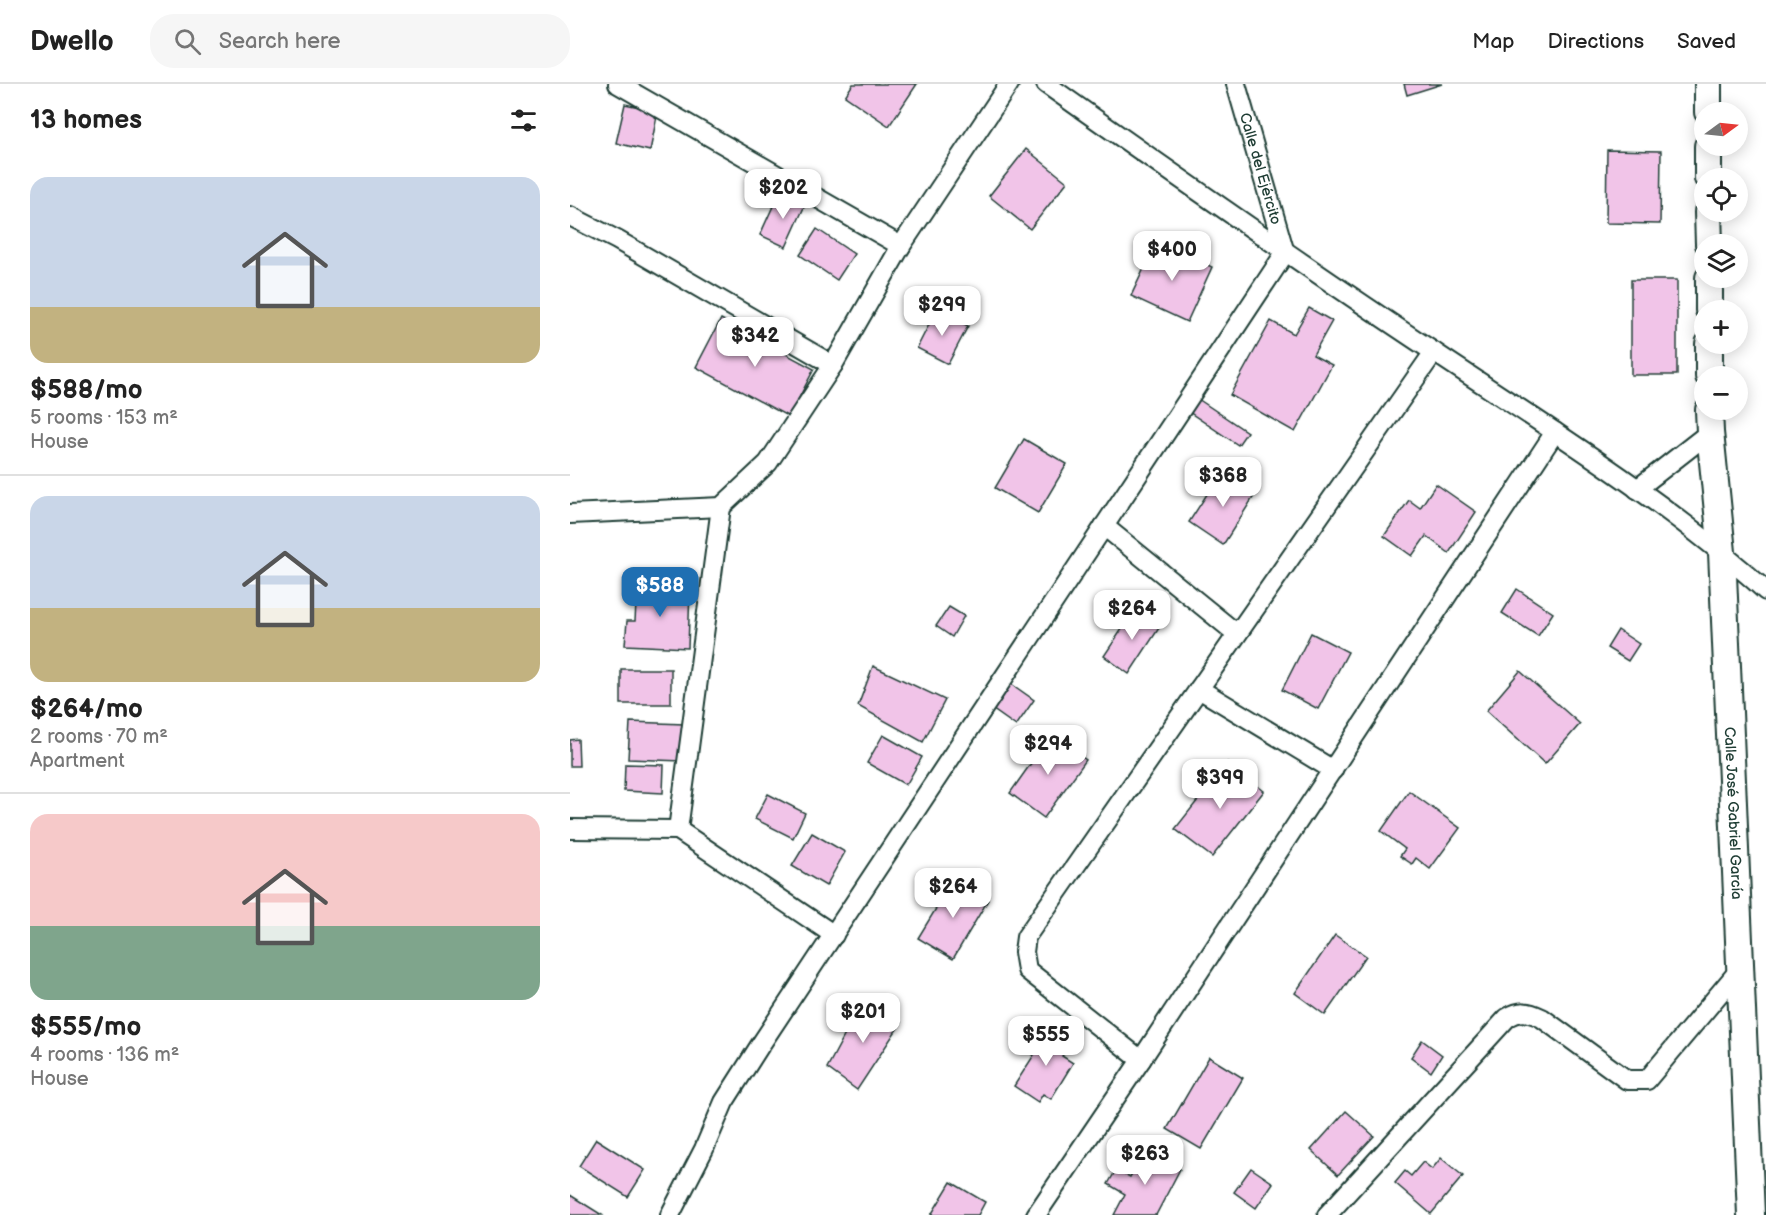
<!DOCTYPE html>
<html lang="en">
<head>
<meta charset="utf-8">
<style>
	body { margin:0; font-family:"Balsamiq Sans",sans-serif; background:#f6f6f6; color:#222; height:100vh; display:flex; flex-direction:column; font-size:22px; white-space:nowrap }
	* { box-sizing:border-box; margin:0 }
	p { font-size:20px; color:#767676 }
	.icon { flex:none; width:33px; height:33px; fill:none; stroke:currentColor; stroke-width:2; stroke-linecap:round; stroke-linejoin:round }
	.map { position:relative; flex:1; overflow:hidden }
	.panel { display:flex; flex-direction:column; background:#fff; width:570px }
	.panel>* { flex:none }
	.needle { width:39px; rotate:75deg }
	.controls { position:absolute; left:1124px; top:18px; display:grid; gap:12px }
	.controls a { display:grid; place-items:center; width:54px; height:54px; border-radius:50%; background:#fff; box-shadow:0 3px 15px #0003; font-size:30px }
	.price { position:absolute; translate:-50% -51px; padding:0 14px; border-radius:12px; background:#fff; color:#222; font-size:20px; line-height:39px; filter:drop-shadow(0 2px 3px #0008) }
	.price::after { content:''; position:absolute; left:50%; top:36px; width:18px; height:14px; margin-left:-9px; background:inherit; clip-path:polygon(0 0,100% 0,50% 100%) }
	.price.selected { background:#1f6fb2; color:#fff }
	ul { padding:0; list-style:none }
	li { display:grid; align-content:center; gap:12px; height:318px; padding:0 30px }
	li+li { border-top:2px solid #e0e0e0 }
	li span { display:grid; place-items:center; height:186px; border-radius:18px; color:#555 }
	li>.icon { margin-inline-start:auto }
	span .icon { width:108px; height:108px; fill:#fffc; stroke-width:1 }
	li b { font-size:26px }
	h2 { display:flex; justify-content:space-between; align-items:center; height:72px; padding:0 30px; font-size:26px }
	header { display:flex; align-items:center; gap:36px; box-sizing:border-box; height:84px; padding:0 30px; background:#fff; border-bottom:2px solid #e0e0e0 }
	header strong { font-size:28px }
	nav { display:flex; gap:33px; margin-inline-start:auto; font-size:21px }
	.search { width:420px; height:54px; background:#f6f6f6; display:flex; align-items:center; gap:15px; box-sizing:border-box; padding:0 21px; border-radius:24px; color:#767676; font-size:22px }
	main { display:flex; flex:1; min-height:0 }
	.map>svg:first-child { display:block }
	.building { fill:#f1c4e8; stroke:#1f3d34; stroke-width:1.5 }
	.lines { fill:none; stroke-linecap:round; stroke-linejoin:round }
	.street-casing { stroke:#1f3d34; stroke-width:22 }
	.secondary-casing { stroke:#1f3d34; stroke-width:30 }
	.street { stroke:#fff; stroke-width:18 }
	.secondary { stroke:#fff; stroke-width:26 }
	.labels { text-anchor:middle; stroke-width:5; stroke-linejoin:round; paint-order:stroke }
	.street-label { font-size:15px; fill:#1f3d34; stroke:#fff }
</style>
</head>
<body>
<header>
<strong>Dwello</strong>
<div class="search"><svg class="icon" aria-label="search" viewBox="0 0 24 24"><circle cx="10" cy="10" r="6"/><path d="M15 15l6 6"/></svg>Search here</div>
<nav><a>Map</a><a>Directions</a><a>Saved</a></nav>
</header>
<main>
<section class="panel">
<h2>13 homes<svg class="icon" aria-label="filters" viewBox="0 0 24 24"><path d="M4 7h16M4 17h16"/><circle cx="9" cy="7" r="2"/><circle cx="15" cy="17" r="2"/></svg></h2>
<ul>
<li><span style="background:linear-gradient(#c9d6e8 70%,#c2b280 0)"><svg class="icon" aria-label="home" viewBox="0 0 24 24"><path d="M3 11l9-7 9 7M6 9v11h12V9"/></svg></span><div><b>$588/mo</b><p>5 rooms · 153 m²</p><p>House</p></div></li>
<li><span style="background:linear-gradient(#c9d6e8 60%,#c2b280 0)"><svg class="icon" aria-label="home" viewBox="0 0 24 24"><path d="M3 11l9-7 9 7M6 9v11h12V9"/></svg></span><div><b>$264/mo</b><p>2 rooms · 70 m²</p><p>Apartment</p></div></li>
<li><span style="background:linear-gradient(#f6c9c9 60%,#7fa58c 0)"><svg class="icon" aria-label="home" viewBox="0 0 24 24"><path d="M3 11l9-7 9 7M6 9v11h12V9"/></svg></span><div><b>$555/mo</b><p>4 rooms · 136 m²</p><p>House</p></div></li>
</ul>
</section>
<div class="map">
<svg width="1196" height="1131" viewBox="0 0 1196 1131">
	<rect width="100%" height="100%" fill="#fff"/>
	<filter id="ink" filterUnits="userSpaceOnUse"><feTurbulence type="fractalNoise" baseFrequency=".0167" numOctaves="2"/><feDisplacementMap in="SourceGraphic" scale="12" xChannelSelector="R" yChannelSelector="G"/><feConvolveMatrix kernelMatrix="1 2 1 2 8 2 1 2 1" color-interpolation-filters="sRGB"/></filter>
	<g filter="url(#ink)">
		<g class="building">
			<polygon points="283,0 347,0 319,42 275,12"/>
			<polygon points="834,0 872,0 837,11"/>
			<polygon points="55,20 88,27 80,67 46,59"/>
			<polygon points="456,65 497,98 460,145 419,112"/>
			<polygon points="1037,66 1091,67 1090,140 1036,139"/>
			<polygon points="209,109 235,121 216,163 190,151"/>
			<polygon points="247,145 284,170 267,196 230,171"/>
			<polygon points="587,157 642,183 617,238 561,212"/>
			<rect x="1061" y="196" width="46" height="95"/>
			<polygon points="739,224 762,237 743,271 762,281 725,348 660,311 701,237 724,250"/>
			<polygon points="367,225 398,242 378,280 347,264"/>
			<polygon points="151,235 244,285 219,333 126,283"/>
			<polygon points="628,315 677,348 668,361 619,328"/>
			<polygon points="454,355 497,380 468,429 425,404"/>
			<polygon points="652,387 686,409 653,461 619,438"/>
			<polygon points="866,400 906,428 879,469 856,452 842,472 814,452 839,416 850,424"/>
			<polygon points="67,503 120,505 118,564 55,561 57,537 65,537"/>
			<polygon points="947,505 983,529 968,552 932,529"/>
			<polygon points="379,523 394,532 382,553 366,542"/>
			<polygon points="566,524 591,541 559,590 534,572"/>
			<polygon points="1048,546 1069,560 1058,577 1037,564"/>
			<polygon points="741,549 778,568 748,625 712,606"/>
			<polygon points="303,582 375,616 353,658 288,622"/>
			<rect x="51" y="585" width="50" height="35"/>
			<polygon points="950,587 1010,640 975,680 916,627"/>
			<polygon points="440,599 464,616 446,642 422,625"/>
			<polygon points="60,638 114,640 113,677 58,675"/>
			<polygon points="313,651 352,673 336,701 297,679"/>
			<polygon points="481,651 516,676 474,734 440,709"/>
			<polygon points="8,655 9,682 0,682 0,656"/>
			<polygon points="658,678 694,707 642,773 605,745"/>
			<polygon points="55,680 94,681 93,709 54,707"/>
			<polygon points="839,707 890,744 860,785 846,774 842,780 830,772 835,765 811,747"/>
			<polygon points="198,710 235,729 223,754 185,735"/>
			<polygon points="242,749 275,768 256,802 222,782"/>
			<polygon points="384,795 418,816 383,875 348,854"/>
			<polygon points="765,851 796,872 755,931 725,909"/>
			<polygon points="294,915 331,939 287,1006 257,984"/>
			<polygon points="481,945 501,958 492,972 503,979 481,1015 473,1010 468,1018 444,1002 464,971 461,969 474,949 477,951"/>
			<polygon points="852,956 872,971 861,988 841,973"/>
			<polygon points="639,973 673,994 631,1065 597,1045"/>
			<polygon points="776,1027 804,1052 768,1091 741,1066"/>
			<polygon points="26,1055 75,1086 58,1113 9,1082"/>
			<polygon points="575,1066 610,1085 586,1131 544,1131 555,1110 538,1100 546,1086 560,1093"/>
			<polygon points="871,1074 893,1092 861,1130 825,1099 835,1087 841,1092 853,1078 862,1085"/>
			<polygon points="681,1084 703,1099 686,1124 664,1108"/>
			<polygon points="381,1098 415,1118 408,1131 361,1131"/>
			<polygon points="0,1111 32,1131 0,1131"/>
		</g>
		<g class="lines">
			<g class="street-casing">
				<g id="street">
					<polyline points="48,0 331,162"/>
					<path d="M476,0C603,90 731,180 861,266C975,342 1094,415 1196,507"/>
					<path id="s1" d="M666,0L715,169"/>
					<polyline points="0,132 47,156 263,281"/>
					<polyline points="1067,405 1140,348"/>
					<polyline points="0,430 151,423 198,379 263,281 331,162 439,0"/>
					<polyline points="534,442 667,550"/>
					<polyline points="629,605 763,686"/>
					<polyline points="0,745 108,746 264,851"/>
					<polyline points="108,746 151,423"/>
					<polyline points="571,976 457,886 454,868 456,853 864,268"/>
					<polyline points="100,1131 134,1065 154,1018 189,963 715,169"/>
					<polyline points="466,1131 571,976 985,348"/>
					<path d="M757,1131L937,934C950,926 958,927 972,934L1057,996H1077L1170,885"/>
				</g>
			</g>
			<g class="secondary-casing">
				<g id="secondary">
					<polyline points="1138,0 1138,28"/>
					<polyline points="1138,62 1138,94"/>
					<polyline points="1138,128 1139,160"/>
					<polyline points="1139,194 1139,226"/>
					<polyline points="1139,260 1139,292"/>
					<path id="s2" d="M1139,326L1140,348L1152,468L1181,1131"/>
				</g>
			</g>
			<use href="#street" class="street"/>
			<use href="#secondary" class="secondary"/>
		</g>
	</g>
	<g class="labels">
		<g class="street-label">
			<text dy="5" stroke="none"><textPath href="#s1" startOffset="88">Calle del Ejército</textPath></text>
			<text dy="5" stroke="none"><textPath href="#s2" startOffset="404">Calle José Gabriel García</textPath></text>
		</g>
	</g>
</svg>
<div class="controls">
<a><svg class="needle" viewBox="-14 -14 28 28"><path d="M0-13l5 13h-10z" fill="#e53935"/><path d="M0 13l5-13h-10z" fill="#767676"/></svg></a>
<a><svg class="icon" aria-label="locate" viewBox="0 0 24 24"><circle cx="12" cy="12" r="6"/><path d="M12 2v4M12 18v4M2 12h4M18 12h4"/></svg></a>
<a><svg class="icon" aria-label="layers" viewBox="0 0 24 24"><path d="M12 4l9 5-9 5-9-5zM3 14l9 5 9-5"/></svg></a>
<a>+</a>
<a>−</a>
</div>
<b class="price" style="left:213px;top:136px">$202</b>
<b class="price" style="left:602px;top:198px">$400</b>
<b class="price" style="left:372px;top:253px">$299</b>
<b class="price" style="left:185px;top:284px">$342</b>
<b class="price" style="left:653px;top:424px">$368</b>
<b class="price selected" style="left:90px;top:534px">$588</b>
<b class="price" style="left:562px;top:557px">$264</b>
<b class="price" style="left:478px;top:692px">$294</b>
<b class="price" style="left:650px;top:726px">$399</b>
<b class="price" style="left:383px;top:835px">$264</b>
<b class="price" style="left:293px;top:960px">$201</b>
<b class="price" style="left:476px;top:983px">$555</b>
<b class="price" style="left:575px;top:1102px">$263</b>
</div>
</main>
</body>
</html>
